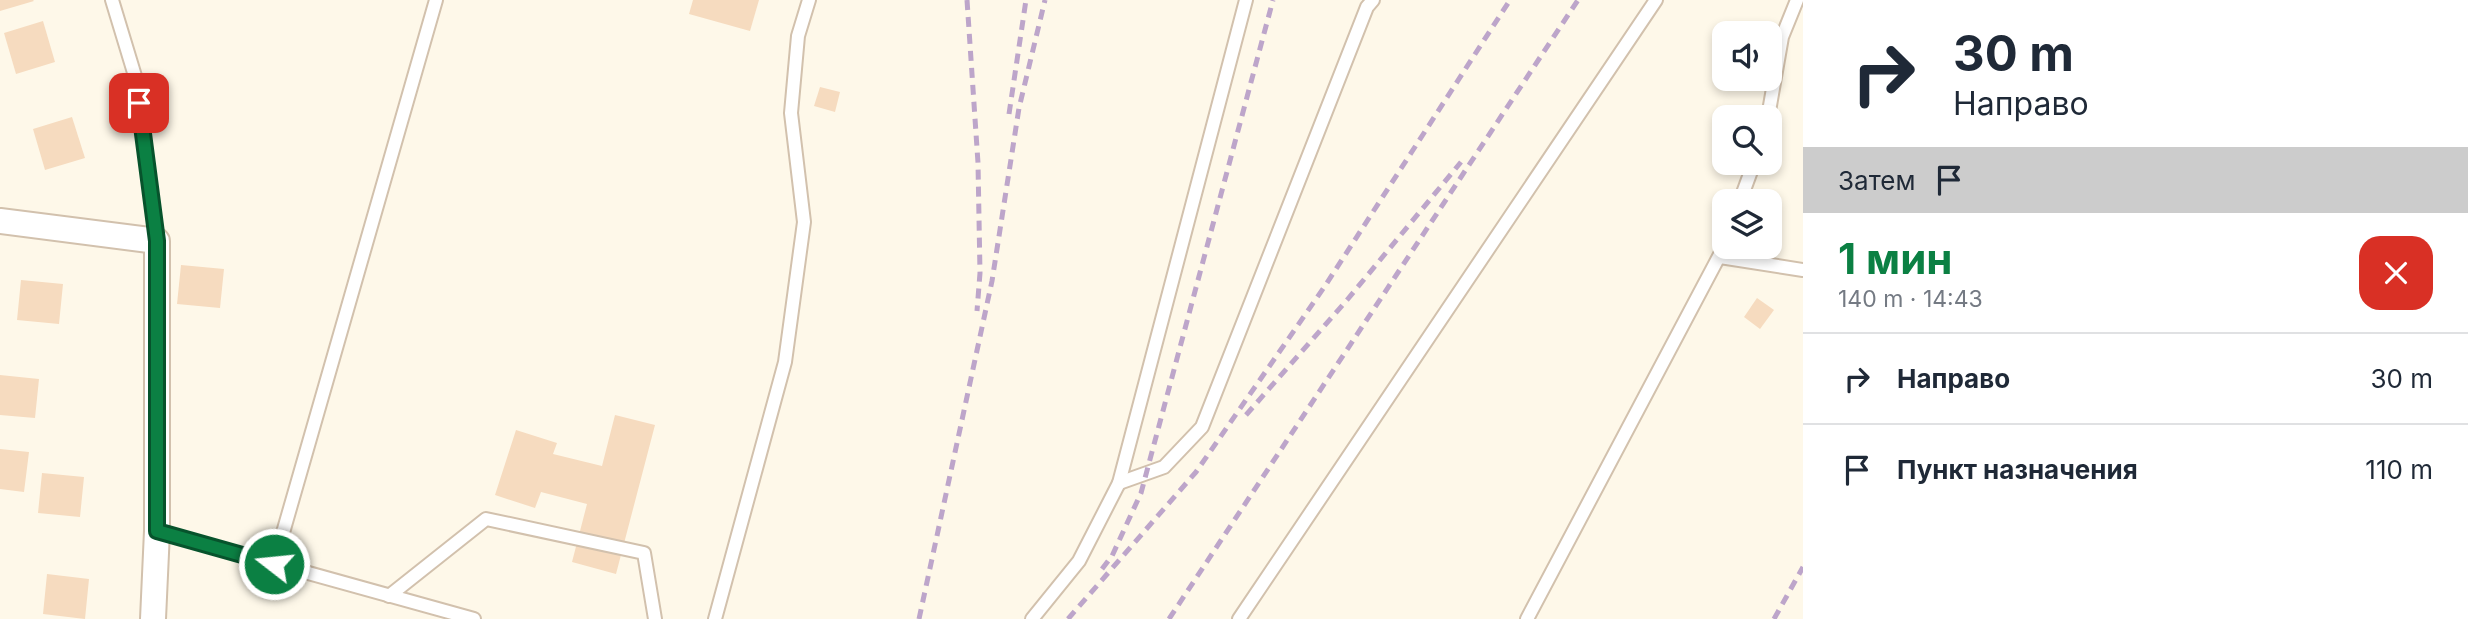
<!DOCTYPE html>
<html lang="ru">
<meta charset="utf-8">
<style>
:root{--surface:#fff;--page:#f6f6f7;--text:#1f2937;--muted:#747a83;--line:#e0e1e3;--accent:#0b8043}
body{margin:0;font-family:Inter,sans-serif;background:var(--page);color:var(--text);height:100vh;display:flex;flex-direction:column;font-size:26px;white-space:nowrap}
*{box-sizing:border-box;margin:0}
p{font-size:23px;color:var(--muted)}
.icon{flex:none;width:38px;height:38px;fill:none;stroke:currentColor;stroke-width:2;stroke-linecap:round;stroke-linejoin:round}
.map{position:relative;flex:1;overflow:hidden}
.side{display:flex;flex-direction:column;background:var(--surface);width:665px}
.side>*{flex:none}
.guide{background:#fff;color:var(--text);overflow:hidden}
.fabs{position:absolute;left:1712px;top:21px;display:grid;gap:14px}
.fabs a{display:grid;place-items:center;width:70px;height:70px;border-radius:14px;background:var(--surface);box-shadow:0 4px 10px #0003;font-size:35px}
.pin{position:absolute;display:grid;place-items:center;width:60px;height:60px;color:#fff;margin:-30px;border-radius:14px;box-shadow:0 4px 10px #0006}
.me{position:absolute;width:77px;margin:-38px;rotate:286deg;stroke-linejoin:round;filter:drop-shadow(0 0 5px #0008)}
.turn{display:flex;align-items:center;gap:24px;height:147px;padding:0 35px;font-size:32px}
.turn .icon{width:91px;height:91px;stroke-width:2.5}
.turn b{display:block;font-size:49px;line-height:60px}
.then{display:flex;align-items:center;height:66px;padding:0 35px;background:#0003;gap:14px;font-size:26px}
.round{display:grid;place-items:center;flex:none;width:74px;height:74px;border-radius:21px;background:var(--page)}
.head{display:flex;align-items:center;justify-content:space-between;height:119px;padding:0 35px}
h1{font-size:42px;font-weight:700;line-height:52px;color:var(--accent)}
ul{padding:0;list-style:none}
li{display:flex;align-items:center;gap:21px;height:91px;padding:0 35px;border-top:2px solid var(--line)}
li div{flex:1}
li b{display:block;font-size:26px}
li em{font-style:normal}
main{display:flex;flex:1;min-height:0}
.map>svg:first-child{display:block}
.building{fill:#f6dbbf}
.lines{fill:none;stroke-linecap:round;stroke-linejoin:round}
.service-casing{stroke:#d2c1ad;stroke-width:16}
.minor-casing{stroke:#d2c1ad;stroke-width:28}
.service{stroke:#fff;stroke-width:12}
.minor{stroke:#fff;stroke-width:24}
.rail{stroke:#bda5ca;stroke-width:5;stroke-dasharray:10 7;stroke-linecap:butt}
.route-casing{stroke:#07532c;stroke-width:18}
.route{stroke:#0b8043;stroke-width:12}
</style>
<main>
<div class="map">
<svg width="1803" height="619" viewBox="0 0 1803 619">
<rect width="100%" height="100%" fill="#fef8e9"/>
<g class="building">
<path d="M0 0H33L34 1 0 11Z"/>
<path d="M693 0H759L750 31 689 14Z"/>
<path d="M43 21 55 62 16 74 4 33Z"/>
<path d="M820 87 840 92 835 112 814 106Z"/>
<path d="M72 117 85 158 45 170 33 129Z"/>
<path d="M181 265 224 269 220 308 177 304Z"/>
<path d="M21 280 63 284 59 324 17 320Z"/>
<path d="M1757 298 1774 310 1760 329 1744 317Z"/>
<path d="M0 375 39 379 35 418 0 415Z"/>
<path d="M615 415 655 425 616 574 572 562 587 504 541 492 535 508 495 495 516 430 557 443 553 454 602 466Z"/>
<path d="M0 449 29 452 24 492 0 489Z"/>
<path d="M42 473 84 477 80 517 38 513Z"/>
<path d="M47 574 89 579 85 619 43 614Z"/>
</g>
<g class="lines">
<g class="service-casing">
<g id="service">
<path d="M112 0 135 76 157 241"/>
<path d="M1768 117 1782 37 1797 0"/>
<path d="M1740 201 1754 163"/>
<path d="M1720 257 1803 270"/>
<path d="M1119 483 1164 467 1202 427 1367 7 1373 0"/>
<path d="M157 531 474 619"/>
<path d="M274 564 436 0"/>
<path d="M389 596 486 519 644 553 655 619"/>
<path d="M715 619 785 362 804 222 791 113 798 36 809 0"/>
<path d="M1032 619 1079 561 1119 483 1246 0"/>
<path d="M1239 619 1656 0"/>
<path d="M1527 619 1724 247"/>
</g>
</g>
<g class="minor-casing">
<path id="minor" d="M0 221 157 241V531L153 619"/>
</g>
<use href="#service" class="service"/>
<use href="#minor" class="minor"/>
<g class="rail">
<path d="M967 0 978 163 980 273 977 311"/>
<path d="M1009 114 1026 0"/>
<path d="M1246 415 1347 300 1461 162"/>
<path d="M1102 569 1112 556 1141 493 1273 0"/>
<path d="M919 619 992 281 1019 108 1045 0"/>
<path d="M1068 619 1196 472 1325 286 1510 0"/>
<path d="M1169 619 1578 0"/>
<path d="M1774 619 1803 567"/>
</g>
</g>
<g class="lines">
<g class="route-casing">
<path id="route" d="M139 103 157 241V531L274 564"/>
</g>
<use href="#route" class="route"/>
</g>
</svg>
<div class="fabs">
<a><svg class="icon" aria-label="sound" viewBox="0 0 24 24"><path d="M4 9h4l5-4v14l-5-4H4zM17 9q2 3 0 6"/></svg></a>
<a><svg class="icon" aria-label="search" viewBox="0 0 24 24"><circle cx="10" cy="10" r="6"/><path d="M15 15l6 6"/></svg></a>
<a><svg class="icon" aria-label="layers" viewBox="0 0 24 24"><path d="M12 4l9 5-9 5-9-5zM3 14l9 5 9-5"/></svg></a>
</div>
<div class="pin" style="left:139px;top:103px;background:#d93025"><svg class="icon" aria-label="arrive" viewBox="0 0 24 24"><path d="M6 21V4h12l-3 4 3 4H6"/></svg></div>
<svg class="me" style="left:274px;top:564px" viewBox="-20 -20 40 40"><circle r="17" fill="#0b8043" stroke="#fff" stroke-width="3"/><path d="M0-11L8 9 0 5-8 9z" fill="#fff"/></svg>
</div>
<section class="side">
<div class="guide">
<div class="turn"><svg class="icon" aria-label="right" viewBox="0 0 24 24"><path d="M7 20v-9h11M14 6l5 5-5 5"/></svg><div><b>30 m</b>Направо</div></div>
<div class="then">Затем<svg class="icon" aria-label="arrive" viewBox="0 0 24 24"><path d="M6 21V4h12l-3 4 3 4H6"/></svg></div>
</div>
<div class="head"><div><h1>1 мин</h1><p>140 m · 14:43</p></div><a class="round" style="background:#d93025;color:#fff"><svg class="icon" aria-label="close" viewBox="0 0 24 24"><path d="M6 6l12 12M18 6L6 18"/></svg></a></div>
<ul>
<li><svg class="icon" aria-label="right" viewBox="0 0 24 24"><path d="M7 20v-9h11M14 6l5 5-5 5"/></svg><div><b>Направо</b></div><em>30 m</em></li>
<li><svg class="icon" aria-label="arrive" viewBox="0 0 24 24"><path d="M6 21V4h12l-3 4 3 4H6"/></svg><div><b>Пункт назначения</b></div><em>110 m</em></li>
</ul>
</section>
</main>
